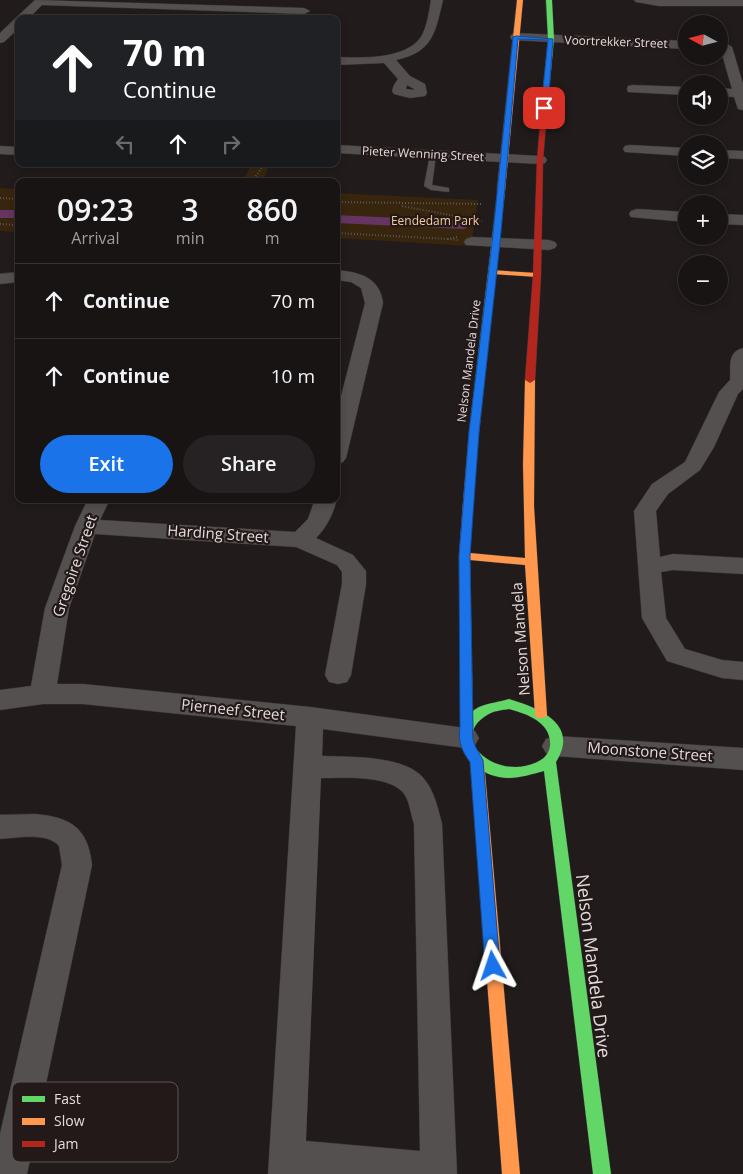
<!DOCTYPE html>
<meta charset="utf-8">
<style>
:root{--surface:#191414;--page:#262122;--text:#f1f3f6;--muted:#9f9ea0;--line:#373334;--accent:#1a73e8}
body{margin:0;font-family:"Open Sans",sans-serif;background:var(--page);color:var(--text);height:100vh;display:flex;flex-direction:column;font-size:19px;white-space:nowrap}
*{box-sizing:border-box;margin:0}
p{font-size:16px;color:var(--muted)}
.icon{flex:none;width:28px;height:28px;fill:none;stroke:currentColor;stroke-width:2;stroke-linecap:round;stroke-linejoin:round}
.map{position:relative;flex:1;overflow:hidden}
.panel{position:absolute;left:15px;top:178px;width:325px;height:325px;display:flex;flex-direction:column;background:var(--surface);border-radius:10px;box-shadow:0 2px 8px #0003,0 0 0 1px var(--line)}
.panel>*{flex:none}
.top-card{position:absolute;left:15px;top:15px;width:325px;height:152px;border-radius:10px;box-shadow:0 2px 8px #0003,0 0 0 1px var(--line);background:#202124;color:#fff;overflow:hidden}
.needle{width:32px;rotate:277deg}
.fabs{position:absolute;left:678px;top:15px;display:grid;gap:10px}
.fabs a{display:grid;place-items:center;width:50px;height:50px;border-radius:50%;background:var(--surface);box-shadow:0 2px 8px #0003,0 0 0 1px var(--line);font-size:25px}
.pin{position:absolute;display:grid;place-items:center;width:42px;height:42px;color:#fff;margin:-21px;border-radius:10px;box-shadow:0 2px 8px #0006}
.me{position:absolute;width:55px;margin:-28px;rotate:355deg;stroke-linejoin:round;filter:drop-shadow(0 0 4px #0008)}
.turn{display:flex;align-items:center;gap:18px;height:105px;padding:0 25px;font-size:22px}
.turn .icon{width:65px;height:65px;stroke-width:2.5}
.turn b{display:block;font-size:35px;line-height:42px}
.lanes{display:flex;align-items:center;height:48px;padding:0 25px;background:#0003;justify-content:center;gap:25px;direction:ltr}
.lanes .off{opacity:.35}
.eta{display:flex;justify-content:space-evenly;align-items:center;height:85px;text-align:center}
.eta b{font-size:30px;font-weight:600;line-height:35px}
.primary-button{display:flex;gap:10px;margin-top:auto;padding:10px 25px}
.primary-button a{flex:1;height:58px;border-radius:30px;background:var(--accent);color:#fff;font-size:20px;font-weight:600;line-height:58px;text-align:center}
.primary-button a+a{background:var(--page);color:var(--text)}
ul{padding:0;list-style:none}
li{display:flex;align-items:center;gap:15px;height:75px;padding:0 25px;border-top:1px solid var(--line)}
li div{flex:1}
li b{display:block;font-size:19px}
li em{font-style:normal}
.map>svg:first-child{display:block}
.green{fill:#38250e}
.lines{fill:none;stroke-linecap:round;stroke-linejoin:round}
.canal{fill:#653463;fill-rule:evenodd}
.lane-casing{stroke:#393535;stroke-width:1}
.street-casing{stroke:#393535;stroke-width:1}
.fast-casing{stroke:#393535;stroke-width:1}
.slow-casing{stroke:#393535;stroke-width:1}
.jam-casing{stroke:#393535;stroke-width:1}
.path{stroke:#585555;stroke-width:2;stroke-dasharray:1 2;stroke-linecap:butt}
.lane{fill:#545050;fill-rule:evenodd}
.street{fill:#545050;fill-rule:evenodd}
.fast{fill:#63d668;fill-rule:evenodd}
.slow{fill:#ff974d;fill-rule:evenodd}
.jam{fill:#b3261e;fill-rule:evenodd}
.route{fill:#1a73e8;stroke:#114b97}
.labels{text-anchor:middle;stroke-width:4.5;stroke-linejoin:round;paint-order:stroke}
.far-street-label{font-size:12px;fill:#e3dcdc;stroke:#231919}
.far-park-label{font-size:12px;fill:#f6cb98;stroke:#231919}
.street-label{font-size:15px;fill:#e3dcdc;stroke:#231919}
.near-street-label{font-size:18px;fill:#e3dcdc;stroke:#231919}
.key{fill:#231919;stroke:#5d5454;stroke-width:1}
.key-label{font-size:14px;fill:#e3dcdc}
</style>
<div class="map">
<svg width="743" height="1174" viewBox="0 0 743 1174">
<rect width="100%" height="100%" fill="#211b1b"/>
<g class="green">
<path d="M252 164H269L264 180 269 181H240L244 178Z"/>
<path d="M0 188 19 189V232L0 231Z"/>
<path d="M336 193 478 200 471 246 336 238Z"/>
</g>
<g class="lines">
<g class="canal">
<rect x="0" y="210" width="19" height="8"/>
<path d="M336 215 464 221 471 225 464 229 336 223Z"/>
</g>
<g class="lane-casing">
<path id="lane" d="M433 153 436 155 432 185 449 188V192L431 190 424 186 430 155Z"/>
</g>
<g class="street-casing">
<g id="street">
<path d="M35 0 304 8 310 11 304 14 42 5 28 19H19V28L4 42 0 43V33Z"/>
<path d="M431 0H443C435 33 433 52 396 60L410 76 425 84 427 93 425 96 410 98 394 94 392 91 394 85 398 79 384 63 336 65V57C360 58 405 60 421 37 427 27 429 12 431 0ZM407 85 414 89V90L406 89Z"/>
<path d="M634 0H743V6H659L636 2Z"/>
<path d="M516 33 686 41V49L512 40 510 37 512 34Z"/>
<path d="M726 43 732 47 743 84V110L738 109 734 97 719 96V88L732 89 720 47Z"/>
<path d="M633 85 686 87V95L628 92 627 89 628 86Z"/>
<path d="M336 145 540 156 545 157 547 160 545 163 540 164 336 153Z"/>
<path d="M630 145 686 148V156L625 152 623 149 625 146Z"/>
<path d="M0 146 19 147V155L0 154Z"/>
<path d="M719 150 743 151V159L719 158Z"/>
<path d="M637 209 686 212V222L631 217 629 214 631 211Z"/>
<path d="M719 214 743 215V225L719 224Z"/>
<path d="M472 237 549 240 555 242 557 245 555 248 549 250 466 245 464 242 466 239Z"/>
<path d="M336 270C359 272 380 277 383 303L346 458 343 462 336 464V416L365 303 361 288 351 282 336 280Z"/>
<path d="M19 272V282L0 284V274Z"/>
<path d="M743 348V389L738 394 714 447 700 470 668 494 656 511 660 557 673 554 743 558V574L673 570 661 572 666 618 685 649 722 660 743 662V680L722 678 667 661 642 618 634 511 652 484 685 462 719 392 730 380C731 366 727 352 743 348Z"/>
<path d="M336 498 337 499C333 514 327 527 316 538L353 555 366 571V584L351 675 347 682 338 684 329 682 325 675 342 584V572L337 565 296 547 95 534 69 608 57 684H83L310 707 465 728 475 731 479 738 475 745 465 748 323 729 322 756C350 757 407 755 425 780 435 793 438 809 442 824L457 1174H268L296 726 83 704H43L0 710V690L31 686 45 608 75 526 88 499H110L100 520 295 532 308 519 315 499ZM321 778C343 778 395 774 406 797 410 805 411 815 414 824L420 1151 306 1141Z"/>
<path d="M556 736 743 748V770L556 756 546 753 542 746 546 739Z"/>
<path d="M35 814C71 817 88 828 92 865L27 1174H0V1134L62 865 59 846C47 832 17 838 0 839V815Z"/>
</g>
</g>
<g class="fast-casing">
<g id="fast">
<path d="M546 0H552L554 39 547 112 544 114 541 112 548 39Z"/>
<path d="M498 189 505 191 479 432 473 503 468 506 463 503 469 432Z"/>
<path d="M509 699C539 708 580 724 556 762L611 1174H593L544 771C528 775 515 780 499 777 465 771 443 727 479 707 488 703 500 702 509 699ZM509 709C528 714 552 723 550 746 549 753 545 758 539 761 499 783 446 740 487 715 493 711 502 710 509 709Z"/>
</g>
</g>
<g class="slow-casing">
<g id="slow">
<path d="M517 0H523L505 191 501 193 497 191Z"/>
<path d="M490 270 537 273 541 275 537 277 493 274H490Z"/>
<path d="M530 377 535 380 534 506 547 715 545 718H537L535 715 525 565 470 560 473 727 471 730H463L461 727 459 556 463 503 468 500 473 503 470 553 525 558 523 464 525 380Z"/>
<path d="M477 756 482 757 484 761 520 1174H502L470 761 472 757Z"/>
</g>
</g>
<g class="jam-casing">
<path id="jam" d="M544 110 547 112 543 160 541 275 535 380 530 383 525 380 533 275 537 160 541 112Z"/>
</g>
<g class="path">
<path d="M252 181 265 164"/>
<path d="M0 198 19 199"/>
<path d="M336 202 483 204"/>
<path d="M402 206 482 221"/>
<path d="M0 224 19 225"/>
<path d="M336 233 448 239"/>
<path d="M457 237 448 239 458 240"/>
</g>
<use href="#lane" class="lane"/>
<use href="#street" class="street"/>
<use href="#fast" class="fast"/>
<use href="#slow" class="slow"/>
<use href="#jam" class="jam"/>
</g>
<path class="route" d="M516 36 553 39 548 108 544 110 541 108 548 40 518 39 500 243 479 432 470 556 473 727C471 742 476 748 483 760L500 966 498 971 493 973 487 971 485 966 470 762C461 750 458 741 460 727L459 556 469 432 492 243 513 37Z"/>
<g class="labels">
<g class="far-street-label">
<text transform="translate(616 42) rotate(2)" y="4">Voortrekker Street</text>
<text transform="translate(423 154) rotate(3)" y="4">Pieter Wenning Street</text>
<text transform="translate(469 361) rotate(-83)" y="4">Nelson Mandela Drive</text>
</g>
<g class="far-park-label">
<text x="435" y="225">Eendedam Park</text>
</g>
<g class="street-label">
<text transform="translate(218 534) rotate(4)" y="5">Harding Street</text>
<text transform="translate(75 566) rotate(-71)" y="5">Gregoire Street</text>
<text transform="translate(521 639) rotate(-94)" y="5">Nelson Mandela</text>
<text transform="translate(233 710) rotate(6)" y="5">Pierneef Street</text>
<text transform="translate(650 752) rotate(4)" y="5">Moonstone Street</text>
</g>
<g class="near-street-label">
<text transform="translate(593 966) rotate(83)" y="6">Nelson Mandela Drive</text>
</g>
</g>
<rect x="12" y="1082" width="166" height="80" rx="8" class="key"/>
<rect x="22" y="1096" width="23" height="6" fill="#63d668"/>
<rect x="22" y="1118" width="23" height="7" fill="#ff974d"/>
<rect x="22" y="1141" width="23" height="6" fill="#b3261e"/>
<g class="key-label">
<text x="54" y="1104">Fast</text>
<text x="54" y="1126">Slow</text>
<text x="54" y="1149">Jam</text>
</g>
</svg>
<div class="fabs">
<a><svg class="needle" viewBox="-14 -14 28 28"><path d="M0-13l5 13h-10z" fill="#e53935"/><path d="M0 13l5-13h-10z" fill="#9f9ea0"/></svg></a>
<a><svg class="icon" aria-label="sound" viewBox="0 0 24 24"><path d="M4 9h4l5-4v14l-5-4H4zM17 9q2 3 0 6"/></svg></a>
<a><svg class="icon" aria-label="layers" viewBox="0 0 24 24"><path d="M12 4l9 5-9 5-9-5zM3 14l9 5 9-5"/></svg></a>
<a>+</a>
<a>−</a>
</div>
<div class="pin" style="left:544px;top:108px;background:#d93025"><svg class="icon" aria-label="arrive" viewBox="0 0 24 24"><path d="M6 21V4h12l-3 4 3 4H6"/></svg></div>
<svg class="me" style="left:493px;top:966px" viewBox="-20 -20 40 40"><path d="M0-17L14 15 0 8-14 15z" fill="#1a73e8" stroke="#fff" stroke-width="4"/></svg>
<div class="top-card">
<div class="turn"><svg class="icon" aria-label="ahead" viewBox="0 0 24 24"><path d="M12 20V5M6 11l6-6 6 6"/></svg><div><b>70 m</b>Continue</div></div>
<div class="lanes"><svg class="icon off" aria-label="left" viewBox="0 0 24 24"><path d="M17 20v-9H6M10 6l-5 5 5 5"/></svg><svg class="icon" aria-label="ahead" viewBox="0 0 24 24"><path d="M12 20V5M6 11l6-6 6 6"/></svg><svg class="icon off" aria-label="right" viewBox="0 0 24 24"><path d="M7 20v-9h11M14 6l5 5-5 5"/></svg></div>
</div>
<section class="panel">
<div class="eta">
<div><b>09:23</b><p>Arrival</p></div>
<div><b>3</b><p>min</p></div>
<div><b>860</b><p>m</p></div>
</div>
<ul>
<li><svg class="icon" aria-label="ahead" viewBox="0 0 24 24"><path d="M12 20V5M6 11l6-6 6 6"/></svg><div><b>Continue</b></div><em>70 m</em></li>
<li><svg class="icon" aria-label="ahead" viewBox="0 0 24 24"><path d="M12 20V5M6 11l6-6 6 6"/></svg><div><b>Continue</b></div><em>10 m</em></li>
</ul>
<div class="primary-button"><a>Exit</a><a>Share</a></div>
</section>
</div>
